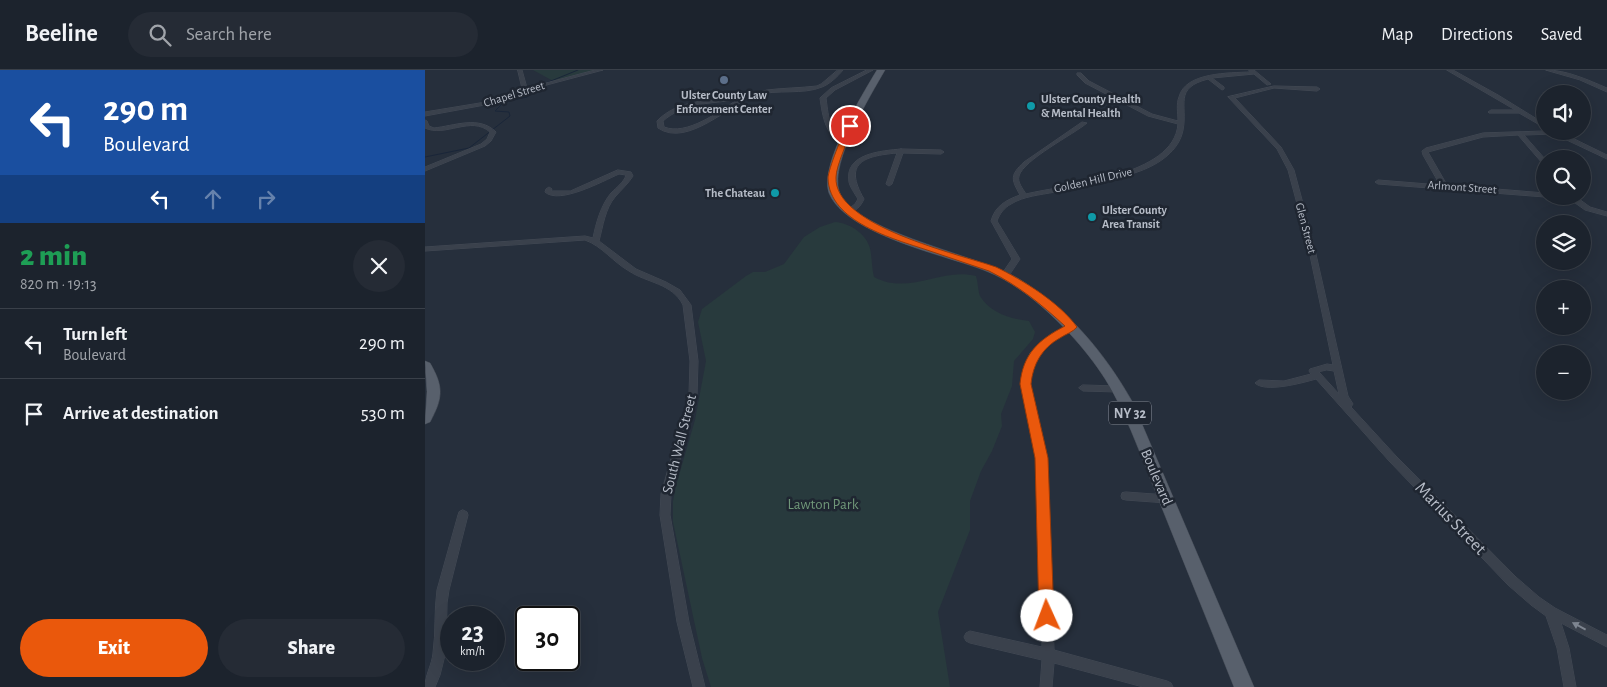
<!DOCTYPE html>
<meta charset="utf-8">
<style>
:root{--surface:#1c232d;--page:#252b35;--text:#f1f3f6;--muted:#a0a4aa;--line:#3a4049;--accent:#ea580c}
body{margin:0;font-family:"Alegreya Sans",sans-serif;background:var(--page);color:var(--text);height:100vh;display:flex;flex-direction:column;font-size:19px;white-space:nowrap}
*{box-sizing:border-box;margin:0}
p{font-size:16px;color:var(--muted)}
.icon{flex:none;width:28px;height:28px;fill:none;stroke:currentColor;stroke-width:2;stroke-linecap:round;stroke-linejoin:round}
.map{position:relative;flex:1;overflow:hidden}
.drawer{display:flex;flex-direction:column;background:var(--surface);width:425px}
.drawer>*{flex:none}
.guide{background:#1a4fa0;color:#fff;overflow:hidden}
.buttons{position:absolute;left:1111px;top:15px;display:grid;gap:10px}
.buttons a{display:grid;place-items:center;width:55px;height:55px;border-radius:50%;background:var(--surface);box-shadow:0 5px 20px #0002,0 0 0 1px var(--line);font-size:25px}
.speed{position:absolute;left:15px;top:536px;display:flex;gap:10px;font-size:25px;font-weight:700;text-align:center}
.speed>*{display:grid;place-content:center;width:65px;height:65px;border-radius:50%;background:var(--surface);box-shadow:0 5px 20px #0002,0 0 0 1px var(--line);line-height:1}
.speed small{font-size:12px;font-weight:400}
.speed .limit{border:2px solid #111;border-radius:8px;background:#fff;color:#111}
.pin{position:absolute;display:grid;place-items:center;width:42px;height:42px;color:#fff;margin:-21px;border:2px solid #fff;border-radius:50%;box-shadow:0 1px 5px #0007}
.me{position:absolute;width:55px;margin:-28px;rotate:358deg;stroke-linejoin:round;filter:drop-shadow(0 0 4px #0008)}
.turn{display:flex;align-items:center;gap:18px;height:105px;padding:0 20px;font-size:22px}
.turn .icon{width:65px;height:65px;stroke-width:2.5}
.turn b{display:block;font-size:35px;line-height:42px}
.lanes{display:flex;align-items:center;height:48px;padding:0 20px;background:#0003;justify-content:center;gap:25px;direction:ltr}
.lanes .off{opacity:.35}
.round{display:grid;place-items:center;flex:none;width:52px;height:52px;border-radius:26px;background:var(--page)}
.overview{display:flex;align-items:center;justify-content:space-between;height:85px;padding:0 20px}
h1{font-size:30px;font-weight:800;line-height:38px;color:#1e9e55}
.cta{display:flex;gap:10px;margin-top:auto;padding:10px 20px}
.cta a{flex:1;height:58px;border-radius:30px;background:var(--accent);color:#fff;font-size:20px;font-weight:800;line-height:58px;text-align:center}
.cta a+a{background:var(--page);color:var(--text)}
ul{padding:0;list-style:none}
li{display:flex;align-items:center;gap:15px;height:70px;padding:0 20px;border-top:1px solid var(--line)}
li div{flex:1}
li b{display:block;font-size:19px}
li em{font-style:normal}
header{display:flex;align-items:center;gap:30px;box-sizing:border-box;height:70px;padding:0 25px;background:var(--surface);border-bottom:1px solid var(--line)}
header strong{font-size:24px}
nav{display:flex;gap:28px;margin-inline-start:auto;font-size:18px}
.search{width:350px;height:45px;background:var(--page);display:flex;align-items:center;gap:12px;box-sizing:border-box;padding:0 18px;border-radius:28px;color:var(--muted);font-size:19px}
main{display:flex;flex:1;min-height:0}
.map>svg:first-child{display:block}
.green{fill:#283a3d}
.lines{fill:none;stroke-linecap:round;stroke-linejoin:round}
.stream{stroke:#1a2639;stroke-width:1}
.minor-casing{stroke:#434a55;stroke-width:1}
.primary-casing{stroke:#434a55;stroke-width:1}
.minor{fill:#3a414c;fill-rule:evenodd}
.primary{fill:#58606c;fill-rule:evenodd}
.oneway{fill:#7e8590}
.route{fill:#ea580c;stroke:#983908}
.service-dot{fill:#5c6f8a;stroke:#1f2631;stroke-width:2}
.culture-dot{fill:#0f9aa8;stroke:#1f2631;stroke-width:2}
.labels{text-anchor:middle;stroke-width:5;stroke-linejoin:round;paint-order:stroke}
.far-street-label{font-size:12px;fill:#b6bcc7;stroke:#1f2631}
.far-poi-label{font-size:12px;font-weight:bold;fill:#b6bcc7;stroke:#1f2631;text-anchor:start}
.shield{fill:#1f2631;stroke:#898f9a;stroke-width:1}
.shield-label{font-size:14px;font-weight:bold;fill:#b6bcc7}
.street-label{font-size:15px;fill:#b6bcc7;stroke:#1f2631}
.park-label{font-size:15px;fill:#6f9678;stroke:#1f2631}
.near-street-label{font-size:18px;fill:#b6bcc7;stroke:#1f2631}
</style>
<header>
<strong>Beeline</strong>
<div class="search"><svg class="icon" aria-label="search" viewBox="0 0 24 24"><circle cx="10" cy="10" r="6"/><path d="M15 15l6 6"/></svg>Search here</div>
<nav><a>Map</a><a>Directions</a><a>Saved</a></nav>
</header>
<main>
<section class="drawer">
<div class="guide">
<div class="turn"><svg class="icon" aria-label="left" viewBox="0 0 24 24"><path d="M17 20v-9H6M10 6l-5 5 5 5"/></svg><div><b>290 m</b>Boulevard</div></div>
<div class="lanes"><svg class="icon" aria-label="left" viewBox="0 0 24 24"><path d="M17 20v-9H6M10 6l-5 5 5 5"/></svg><svg class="icon off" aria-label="ahead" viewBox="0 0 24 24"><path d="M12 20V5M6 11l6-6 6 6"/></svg><svg class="icon off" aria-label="right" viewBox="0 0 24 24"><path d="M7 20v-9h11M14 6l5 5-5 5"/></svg></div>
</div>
<div class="overview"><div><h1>2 min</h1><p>820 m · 19:13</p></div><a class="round"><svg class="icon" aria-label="close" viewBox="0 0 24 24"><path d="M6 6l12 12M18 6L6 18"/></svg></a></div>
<ul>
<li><svg class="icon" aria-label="left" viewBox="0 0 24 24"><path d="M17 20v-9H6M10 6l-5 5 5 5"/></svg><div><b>Turn left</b><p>Boulevard</p></div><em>290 m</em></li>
<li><svg class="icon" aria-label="arrive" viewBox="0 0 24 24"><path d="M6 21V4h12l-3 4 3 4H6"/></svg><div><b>Arrive at destination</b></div><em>530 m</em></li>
</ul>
<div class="cta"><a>Exit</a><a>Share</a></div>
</section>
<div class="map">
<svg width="1182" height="617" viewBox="0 0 1182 617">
<rect width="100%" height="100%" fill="#262f3c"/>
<g class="green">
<path d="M108 0H170L130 12Z"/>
<path d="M410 152C426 153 445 166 446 184 447 192 447 199 449 207 484 226 516 197 551 206 553 212 553 221 555 226 565 243 586 249 604 251L610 262 608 269 589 291 587 316 576 344 577 356 567 381 556 401 545 431V460L513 542 525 617H286L277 588 248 452V431L252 412 270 350 281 291 273 252 277 239 321 206 328 202H340L359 194 379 167 395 157Z"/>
</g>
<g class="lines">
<path class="stream" d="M0 87 44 78 85 46 84 42 70 41 79 32 102 27 121 13 153 0"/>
<g class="minor-casing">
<g id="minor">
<path d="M93 0H97L102 18 170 0H178L114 17 76 32 0 46V42L73 30 97 20Z"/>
<path d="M413 0H418C413 6 405 14 397 17 378 25 352 19 332 25 304 34 263 78 233 58L232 51C253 29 288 30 316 27 325 26 333 22 342 20 358 18 375 18 392 16L396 14ZM312 30C293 42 262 66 239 57L238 51C258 33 287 33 312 30Z"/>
<path d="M442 0H448L410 20 401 28C404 52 404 56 420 74L415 75C400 60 398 49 395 28L406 18Z"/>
<path d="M824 0H829L846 14 842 15 829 4 787 8 799 17V19L797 20 783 9C748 18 763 35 758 60 754 81 734 94 715 101 689 111 658 116 630 122 615 125 599 126 586 134 579 138 575 143 572 151L595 189 583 207H577L576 205 587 189 566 151C570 136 581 130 595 125 586 109 585 105 599 92L657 52 662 53C649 64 598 90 594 106 592 112 598 119 601 124 642 114 749 107 753 54L723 46 660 13 652 5V3H656L664 11 727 44 753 51C753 43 751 34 754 27 760 2 805 3 825 2Z"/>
<path d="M1022 0H1028L1073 25 1120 54V58L1094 43H1064L1063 42 1066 40H1090Z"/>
<path d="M1121 0C1142 0 1163 10 1182 18V22L1155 10Z"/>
<path d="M849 16 892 17 895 19 892 21 849 18 810 28 856 77 869 100 888 171 923 326 928 334 926 337 971 386 1091 507 1114 527 1130 538 1182 565V577L1136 553 1144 578 1151 617H1139L1132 578 1121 546 1106 535 1083 515 965 392 891 309C877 313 840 323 830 313L834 310 859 311 886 304 884 301 885 299 902 294 908 295 882 171 863 100 852 79 803 27ZM902 300 909 301 914 324 894 302Z"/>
<path d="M0 50 2 51 4 56 9 58C29 56 54 45 71 62L66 71 60 76 0 101V97L56 74 62 69 65 62C46 45 20 68 0 58Z"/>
<path d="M1120 61H1133L1182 85V89L1129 64 1099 65 1120 89V95L1118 94 1093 65 1058 67 1003 82 1022 115 1120 123V126H1122L1120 127 953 114 950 112 953 110 1015 115 998 85 997 81 1001 78 1058 63Z"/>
<path d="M476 79 516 80 519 82 516 84 478 83 467 114 464 116 461 114 472 83C438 86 418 93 439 129 436 136 430 143 422 142V140L430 134 433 129C430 124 425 117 424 112 419 83 457 81 476 79Z"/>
<path d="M193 100 206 102 208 106C203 114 196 120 190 127 180 139 178 156 174 171L211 199 241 212 255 220 266 235 273 291 272 325 246 424 245 445 264 552 280 617H268L252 552 235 445 236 424 264 325 265 291 258 235C247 213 222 213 204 201 188 192 177 176 160 170L0 181V177L160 166 168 168C171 153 176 135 186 123 192 117 199 112 201 105L194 104C178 111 134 135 120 122L121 119 124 117 127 119 126 121H145Z"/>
<path d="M1129 126H1150L1165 137 1182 142V146L1160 140 1146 130Z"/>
<path d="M647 254 651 257 650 259 632 268 612 286 606 302 605 316 622 388 629 580 742 611 746 613 748 617H718L629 593 627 617H615L617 590 545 573 541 571 539 567 541 563 545 561 617 577 612 388 597 316 598 302 605 283 626 264Z"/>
<path d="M658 315 693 316 697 319 693 322 658 321 654 318Z"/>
<path d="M701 422 742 425 746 426 747 429 746 432 742 433 701 430 697 429 696 426 697 423Z"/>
<path d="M38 440 42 442 43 445 24 520 22 533 21 581 15 605 10 617H0C0 605 7 595 8 583 11 562 9 541 12 520L33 445 34 442Z"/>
</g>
</g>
<g class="primary-casing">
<g id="primary">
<path d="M452 0H460C445 26 405 92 414 121 427 162 555 185 594 209 643 239 680 283 708 333L829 617H809C786 559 762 501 739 443 724 407 711 369 694 334 678 300 652 269 625 244 607 227 584 210 561 201 521 185 421 165 404 123 394 95 437 25 452 0Z"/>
<path d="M0 291 5 293C19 317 18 328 5 352L0 354 2 322Z"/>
</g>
</g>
<use href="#minor" class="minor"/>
<use href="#primary" class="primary"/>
</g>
<defs><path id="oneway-solid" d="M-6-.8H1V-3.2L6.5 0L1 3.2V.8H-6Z" transform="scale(1.25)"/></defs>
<use class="oneway" href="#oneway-solid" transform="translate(1154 556) rotate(-152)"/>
<path class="route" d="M422 55 428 56C424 68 411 96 411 107 408 156 534 184 571 197 598 210 635 233 652 257 648 262 641 264 635 268 617 278 608 294 606 314L623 388 629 546 627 551 622 554 616 551 614 546 610 388 595 314C598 284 613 270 640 256 616 234 594 216 564 201 543 194 523 187 502 180 469 169 404 152 403 108 403 100 418 63 422 55Z"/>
<circle class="service-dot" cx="299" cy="10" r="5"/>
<g class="culture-dot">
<circle cx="606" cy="36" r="5"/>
<circle cx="350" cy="123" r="5"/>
<circle cx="667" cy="147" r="5"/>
</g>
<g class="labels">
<g class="far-street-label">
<text transform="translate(89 24) rotate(-17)" y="4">Chapel Street</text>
<text transform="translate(668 110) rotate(-13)" y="4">Golden Hill Drive</text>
<text transform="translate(1037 117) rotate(4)" y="4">Arlmont Street</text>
<text transform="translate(881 158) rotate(75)" y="4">Glen Street</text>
</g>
<g class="far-poi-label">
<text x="299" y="29" text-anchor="middle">Ulster County Law<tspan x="299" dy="14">Enforcement Center</tspan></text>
<text x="616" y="33">Ulster County Health<tspan x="616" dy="14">&amp; Mental Health</tspan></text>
<text x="340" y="127" text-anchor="end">The Chateau</text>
<text x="677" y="144">Ulster County<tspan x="677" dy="14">Area Transit</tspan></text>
</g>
<rect class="shield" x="684" y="331.5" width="42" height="23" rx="4"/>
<g class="shield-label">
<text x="705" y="348">NY 32</text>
</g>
<g class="street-label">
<text transform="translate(254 374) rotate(-76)" y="5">South Wall Street</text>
<text transform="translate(732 407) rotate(67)" y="5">Boulevard</text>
</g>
<g class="park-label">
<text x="398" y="439">Lawton Park</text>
</g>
<g class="near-street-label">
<text transform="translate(1026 448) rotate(46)" y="6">Marius Street</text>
</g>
</g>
</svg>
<div class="buttons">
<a><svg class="icon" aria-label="sound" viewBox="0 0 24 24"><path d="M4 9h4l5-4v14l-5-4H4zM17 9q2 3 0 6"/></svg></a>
<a><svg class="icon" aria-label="search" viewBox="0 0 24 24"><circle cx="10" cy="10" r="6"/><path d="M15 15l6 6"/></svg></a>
<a><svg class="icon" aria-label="layers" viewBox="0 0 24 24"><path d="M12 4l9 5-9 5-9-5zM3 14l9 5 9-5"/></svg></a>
<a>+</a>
<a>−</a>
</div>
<div class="speed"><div>23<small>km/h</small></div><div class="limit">30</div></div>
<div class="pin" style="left:425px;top:56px;background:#d93025"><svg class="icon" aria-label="arrive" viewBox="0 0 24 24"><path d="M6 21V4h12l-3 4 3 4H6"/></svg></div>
<svg class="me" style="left:622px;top:546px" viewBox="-20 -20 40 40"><circle r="19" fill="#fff"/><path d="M0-13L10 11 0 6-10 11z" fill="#ea580c"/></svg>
</div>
</main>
